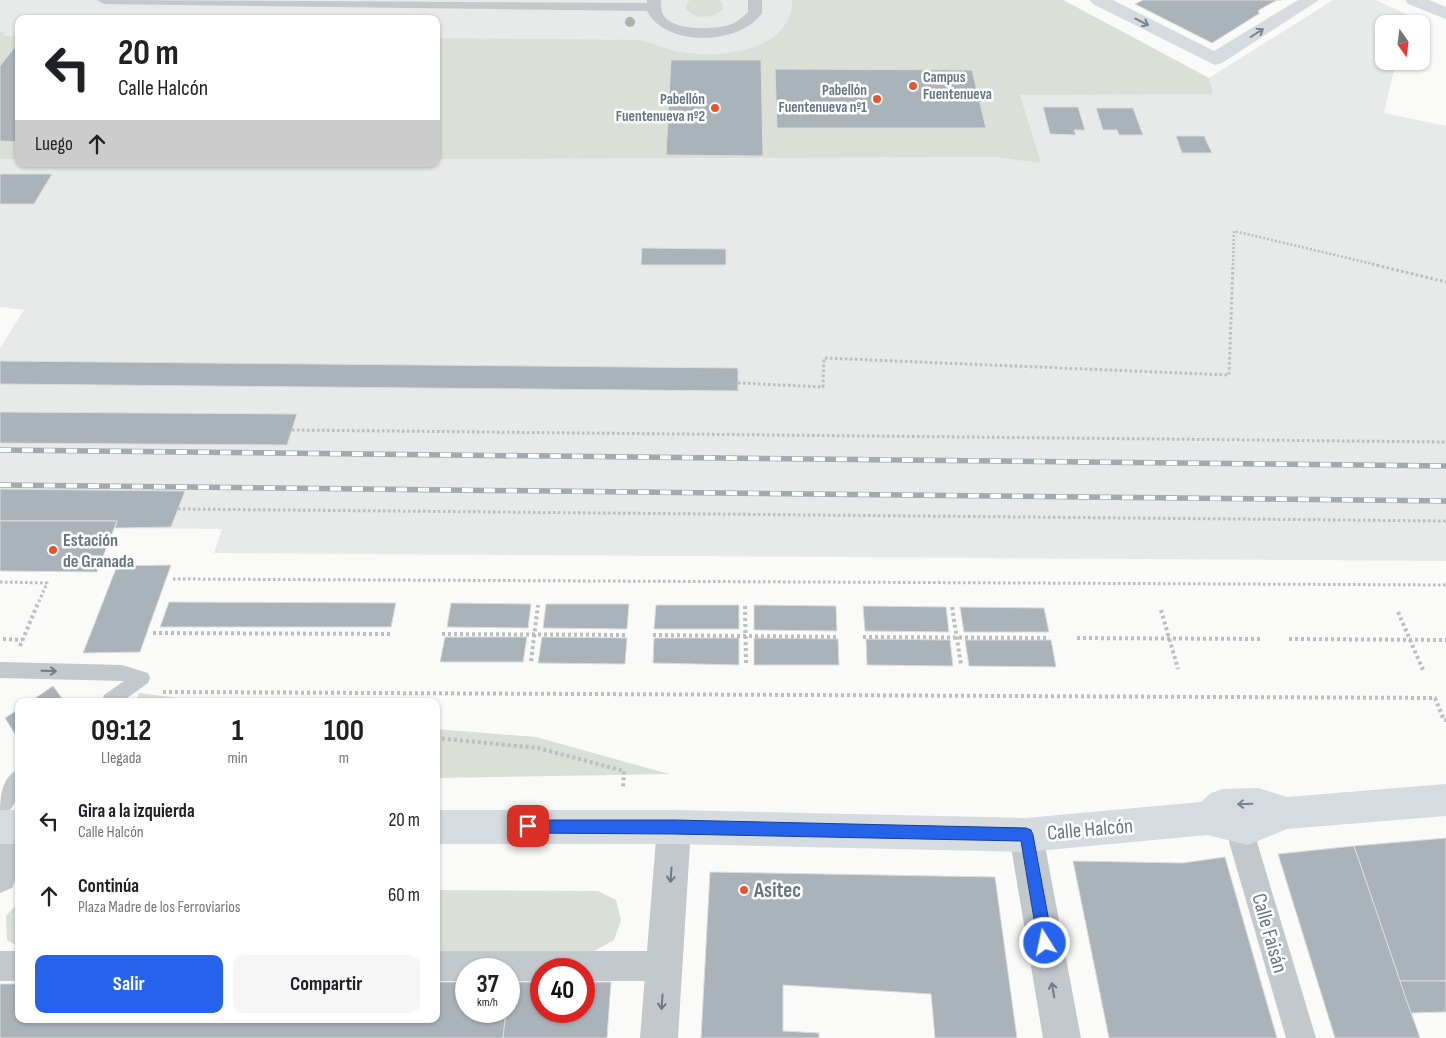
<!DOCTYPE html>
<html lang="es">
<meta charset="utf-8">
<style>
:root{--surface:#fff;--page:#f6f6f6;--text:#202124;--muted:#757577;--accent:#2563eb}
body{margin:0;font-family:"Sofia Sans Condensed",sans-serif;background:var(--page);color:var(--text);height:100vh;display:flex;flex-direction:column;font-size:19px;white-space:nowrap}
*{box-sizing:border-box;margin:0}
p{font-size:16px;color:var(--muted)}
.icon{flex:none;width:28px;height:28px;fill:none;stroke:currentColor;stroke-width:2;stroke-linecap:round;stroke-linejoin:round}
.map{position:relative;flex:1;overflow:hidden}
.panel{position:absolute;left:15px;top:698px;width:425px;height:325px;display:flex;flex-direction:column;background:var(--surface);border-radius:10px;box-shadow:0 1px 4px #0004}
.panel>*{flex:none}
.guide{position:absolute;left:15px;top:15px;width:425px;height:152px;border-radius:10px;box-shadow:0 1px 4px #0004;background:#fff;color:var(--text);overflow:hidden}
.needle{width:32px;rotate:166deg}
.controls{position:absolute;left:1375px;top:15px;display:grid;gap:10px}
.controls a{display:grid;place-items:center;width:55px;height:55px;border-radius:10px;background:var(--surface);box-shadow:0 1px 4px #0004;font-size:25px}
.speed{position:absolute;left:455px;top:958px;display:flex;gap:10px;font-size:25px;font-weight:700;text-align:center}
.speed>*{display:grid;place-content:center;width:65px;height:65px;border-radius:50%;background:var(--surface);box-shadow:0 1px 4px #0004;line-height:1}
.speed small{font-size:12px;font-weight:400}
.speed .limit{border:8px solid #d22;background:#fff;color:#111}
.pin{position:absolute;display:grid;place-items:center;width:42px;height:42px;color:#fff;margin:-21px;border-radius:10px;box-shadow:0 2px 8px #0006}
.me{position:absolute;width:55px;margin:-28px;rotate:350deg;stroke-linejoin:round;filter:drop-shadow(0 0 4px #0008)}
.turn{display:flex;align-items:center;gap:18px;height:105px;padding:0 20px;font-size:22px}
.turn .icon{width:65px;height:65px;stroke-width:2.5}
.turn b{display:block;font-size:35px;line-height:42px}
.then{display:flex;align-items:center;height:48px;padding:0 20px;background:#0003;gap:10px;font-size:19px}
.eta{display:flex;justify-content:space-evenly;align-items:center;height:85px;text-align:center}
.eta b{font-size:30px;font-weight:700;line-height:35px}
.cta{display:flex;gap:10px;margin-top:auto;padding:10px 20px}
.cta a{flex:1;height:58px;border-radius:10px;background:var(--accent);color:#fff;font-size:20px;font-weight:700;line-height:58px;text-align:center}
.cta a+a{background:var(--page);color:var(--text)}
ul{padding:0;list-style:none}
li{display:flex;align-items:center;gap:15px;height:75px;padding:0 20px}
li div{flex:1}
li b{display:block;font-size:19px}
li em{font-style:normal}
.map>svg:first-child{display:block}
.built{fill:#e8e9e9;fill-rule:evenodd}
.green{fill:#dadfd7}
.building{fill:#aab3b9;stroke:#dcdcda}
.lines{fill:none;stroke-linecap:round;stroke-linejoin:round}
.path-far2{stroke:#bbbfc2;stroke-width:2.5;stroke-dasharray:2 2;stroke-linecap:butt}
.path-far1{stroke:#bbbfc2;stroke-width:3;stroke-dasharray:2.5 2.5;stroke-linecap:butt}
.path{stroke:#bbbfc2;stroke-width:4;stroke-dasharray:3 3;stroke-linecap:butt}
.service{fill:#c3c8cc;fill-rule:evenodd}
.pedestrian{fill:#c3c8cc;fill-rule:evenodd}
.minor{fill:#c3c8cc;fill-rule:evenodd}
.tertiary{fill:#c3c8cc;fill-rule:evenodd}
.secondary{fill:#d6dbdf;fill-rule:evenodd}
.primary{fill:#d6dbdf;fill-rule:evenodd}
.rail-casing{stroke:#a2aab0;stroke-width:5.5}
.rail{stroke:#fff;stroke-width:4;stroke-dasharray:11;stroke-linecap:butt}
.tree{fill:#aab4a7}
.oneway{stroke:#768591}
.oneway2{stroke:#6a7a87}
.route{fill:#2563eb;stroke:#184099}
.poi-dot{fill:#e4572e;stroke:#fff;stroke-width:2}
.labels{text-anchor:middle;stroke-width:5;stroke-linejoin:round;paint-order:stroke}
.far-poi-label{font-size:15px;font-weight:bold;fill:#657683;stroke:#fff;text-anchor:end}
.poi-label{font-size:18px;font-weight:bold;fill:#657683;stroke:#fff;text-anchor:start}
.near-street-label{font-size:21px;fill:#657683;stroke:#fff}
.near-poi-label{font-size:21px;font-weight:bold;fill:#657683;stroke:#fff;text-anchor:start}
</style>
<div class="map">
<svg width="1446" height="1038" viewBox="0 0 1446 1038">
<rect width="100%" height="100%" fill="#fafaf8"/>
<path class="built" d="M0 0H1063L1209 78 1333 0H1375L1422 21 1420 24H1384V61H1396L1384 113 1446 126V561L214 553 222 529 115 528 117 521H0V348L24 310 0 307ZM19 19H436V164H19Z"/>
<g class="green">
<path d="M690 0H719L722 3 723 9C714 19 693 20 686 8V5Z"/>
<path d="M792 0H1063L1209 78 1213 94 1020 95 1041 163 996 157 436 159V38C502 39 568 39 633 40 649 40 665 50 681 52 720 59 793 51 792 0Z"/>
<path d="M0 32H6L3 36H19V159H0Z"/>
<path d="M139 693 201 701H136Z"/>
<path d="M436 729 536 737 669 774 436 778Z"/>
<path d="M436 890 598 891 616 900 621 920 614 940 594 951H436Z"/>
<path d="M19 902V947L7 940 6 916Z"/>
</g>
<g class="building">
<path d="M1143 0H1282H1277L1259 10 1258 12 1260 13 1212 43 1135 4Z"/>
<path d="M14 48H19V142L0 141V66Z"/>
<path d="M671 60H761L763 156 666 155Z"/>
<path d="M775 69 972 70 986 128H777Z"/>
<path d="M1043 107H1078L1085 130H1074L1076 135 1050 134Z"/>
<path d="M1096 108H1133L1143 135H1119L1117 130H1103Z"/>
<path d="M1176 136H1204L1212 153H1182Z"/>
<path d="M0 174H52L34 204H0Z"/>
<path d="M642 248 726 249V265H641Z"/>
<path d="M0 361 738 368V391L0 384Z"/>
<path d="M0 412 297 414 287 445 0 443Z"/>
<path d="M0 489 185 491 171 527 115 528 117 521H0Z"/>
<path d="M0 521H117L97 572 0 571Z"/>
<path d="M171 565 140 652 83 653 117 566Z"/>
<path d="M169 602 396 603 391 627H160Z"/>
<path d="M451 603 531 604 528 628 447 627Z"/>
<path d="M546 604H629L627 629 543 628Z"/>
<path d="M656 605H739V629H654Z"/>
<path d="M754 605 836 606 837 631 754 630Z"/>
<path d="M863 606 946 607 949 632 865 631Z"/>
<path d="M960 607 1044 608 1049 632H964Z"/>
<path d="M445 637H527L523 662H440Z"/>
<path d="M542 637 627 638 625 664 538 663Z"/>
<path d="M654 638H739V665L653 663Z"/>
<path d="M754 638 838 639 839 665H754Z"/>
<path d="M866 639 950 640 953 666 867 665Z"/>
<path d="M965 640H1051L1056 667 969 666Z"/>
<path d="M53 686 64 701H31Z"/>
<path d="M19 709V738L18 739 5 718Z"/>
<path d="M1446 838V981H1400L1354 846Z"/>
<path d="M1354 846 1400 981 1420 1038H1335L1278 854Z"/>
<path d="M1225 857 1277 1038H1109L1073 861 1183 863Z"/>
<path d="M710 872 995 877 1017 1038H935L931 994 783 985V1031L819 1033V1038H701Z"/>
<path d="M1400 981H1446V1012L1411 1013Z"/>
<path d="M436 982H466V1011H506L503 1038H0V984H19V1019H436Z"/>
<path d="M509 982H541V1011H584V982H611L607 1038H503L506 1011H509Z"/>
</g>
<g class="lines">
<path class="path-far2" d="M1233 265 1234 231 1377 265"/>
<g class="path-far1">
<path d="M1372 264 1446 282"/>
<path d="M738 383 823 387 824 358 1229 375 1233 264"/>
<path d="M292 430 1446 442"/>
<path d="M178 509 1446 521"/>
<path d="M173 579 1446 585"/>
<path d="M0 582 47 583 38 604"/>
</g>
<g class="path">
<path d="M745 606 746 664"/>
<path d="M952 607 961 665"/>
<path d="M1161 610 1178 669"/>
<path d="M1398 612 1423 670"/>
<path d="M153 633 392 634"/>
<path d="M442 634 625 635"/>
<path d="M653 635 836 637"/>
<path d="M863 637 1047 638"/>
<path d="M1077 638 1261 639"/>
<path d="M3 639 22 640"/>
<path d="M1289 639 1446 640"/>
<path d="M20 646 38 603"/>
<path d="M531 661 538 605"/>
<path d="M163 692 1435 698 1444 720H1446"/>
<path d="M436 738 538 748 624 771 623 789"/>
</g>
<g class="service">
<path d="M0 662 122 665 148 673 150 678 148 683 123 701H102L104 695 124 681 0 678Z"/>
<path d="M19 769C19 787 19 809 0 817 0 800 0 777 19 769Z"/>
</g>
<g class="pedestrian">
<path d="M97 0 647 3V0H661C661 3 661 9 662 12 668 32 717 30 732 24 738 21 743 17 748 12V0H762V13C740 45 666 48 647 11L104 4Z"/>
<path d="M1248 814 1258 818 1262 828 1257 842 1316 1038H1286L1229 842 1238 818Z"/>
<rect x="0" y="951" width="19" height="30"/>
<path d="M436 951H664L674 956 679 966 674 976 664 981H584V969H541V981H509V969H466V981H436Z"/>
</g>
<path class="minor" d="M19 812V872L12 888 0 893V835L7 817Z"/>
<g class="tertiary">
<path d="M674 810 686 815 691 827 678 1038H640L657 827 662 815Z"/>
<path d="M1026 818 1038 823 1043 835 1081 1038H1043L1009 835 1014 823Z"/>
</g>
<g class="secondary">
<path d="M1090 0H1113L1214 51 1298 0H1319L1222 63 1215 65 1093 4Z"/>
<path d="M1446 784V816L1287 829 1248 845 1207 835 1026 852 674 844H436V810H674L1026 818 1201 802 1211 793 1223 789 1259 788 1287 797Z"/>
<rect x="0" y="810" width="19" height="34"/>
</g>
<path class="primary" d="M1405 0H1429L1446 7V19L1408 4Z"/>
<g class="rail-casing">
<g id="rail">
<path d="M0 450 1446 466"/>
<path d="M0 485 1446 501"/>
</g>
</g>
<use href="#rail" class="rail"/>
</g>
<circle class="tree" cx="630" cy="22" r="5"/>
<defs><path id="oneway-shaft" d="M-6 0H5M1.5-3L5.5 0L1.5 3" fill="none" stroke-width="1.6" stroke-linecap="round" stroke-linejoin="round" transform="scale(1.25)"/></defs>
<g class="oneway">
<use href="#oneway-shaft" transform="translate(1142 22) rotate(27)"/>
<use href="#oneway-shaft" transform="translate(1257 33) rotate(-32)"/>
<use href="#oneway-shaft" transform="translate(1245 804) rotate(178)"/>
</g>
<g class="oneway2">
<use href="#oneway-shaft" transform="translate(49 671) rotate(1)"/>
<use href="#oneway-shaft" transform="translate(671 875) rotate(94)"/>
<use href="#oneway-shaft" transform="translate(1053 990) rotate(-100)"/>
<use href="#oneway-shaft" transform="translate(662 1002) rotate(94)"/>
</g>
<path class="route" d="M528 820H674L1026 828 1031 830 1033 835 1053 943 1051 948 1045 950 1040 948 1038 943 1021 841 674 834 528 833 524 831 522 826 524 822Z"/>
<g class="poi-dot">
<circle cx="913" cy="86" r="5"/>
<circle cx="877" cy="99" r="5"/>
<circle cx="715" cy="108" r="5"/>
<circle cx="53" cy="550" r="5"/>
<circle cx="744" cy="890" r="5"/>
</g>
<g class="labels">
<g class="far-poi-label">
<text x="923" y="82" text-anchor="start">Campus<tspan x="923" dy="17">Fuentenueva</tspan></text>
<text x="867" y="95">Pabellón<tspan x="867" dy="17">Fuentenueva nº1</tspan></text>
<text x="705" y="104">Pabellón<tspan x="705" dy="17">Fuentenueva nº2</tspan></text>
</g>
<g class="poi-label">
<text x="63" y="546">Estación<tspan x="63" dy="21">de Granada</tspan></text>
</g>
<g class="near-street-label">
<text transform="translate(1090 829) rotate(-5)" y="7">Calle Halcón</text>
<text transform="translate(1270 933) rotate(74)" y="7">Calle Faisán</text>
</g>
<g class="near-poi-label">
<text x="754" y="897">Asitec</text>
</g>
</g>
</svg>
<div class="controls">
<a><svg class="needle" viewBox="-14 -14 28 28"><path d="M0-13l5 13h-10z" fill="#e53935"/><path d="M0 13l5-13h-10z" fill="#757577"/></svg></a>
</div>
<div class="speed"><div>37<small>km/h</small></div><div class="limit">40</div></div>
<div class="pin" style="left:528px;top:826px;background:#d93025"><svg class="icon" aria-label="arrive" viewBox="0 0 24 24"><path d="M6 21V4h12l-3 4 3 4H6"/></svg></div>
<svg class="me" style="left:1045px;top:943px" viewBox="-20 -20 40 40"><circle r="17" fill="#2563eb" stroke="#fff" stroke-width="3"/><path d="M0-11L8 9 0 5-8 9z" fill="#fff"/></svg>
<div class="guide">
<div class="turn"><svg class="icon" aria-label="left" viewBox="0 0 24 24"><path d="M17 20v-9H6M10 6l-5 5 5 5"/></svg><div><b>20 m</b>Calle Halcón</div></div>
<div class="then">Luego<svg class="icon" aria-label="ahead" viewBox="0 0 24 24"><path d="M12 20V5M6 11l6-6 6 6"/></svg></div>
</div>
<section class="panel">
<div class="eta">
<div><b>09:12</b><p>Llegada</p></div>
<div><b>1</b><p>min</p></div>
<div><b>100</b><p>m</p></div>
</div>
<ul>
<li><svg class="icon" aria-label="left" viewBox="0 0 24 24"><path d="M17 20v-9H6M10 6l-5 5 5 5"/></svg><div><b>Gira a la izquierda</b><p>Calle Halcón</p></div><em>20 m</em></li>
<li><svg class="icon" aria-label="ahead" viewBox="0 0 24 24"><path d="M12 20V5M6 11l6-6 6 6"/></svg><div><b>Continúa</b><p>Plaza Madre de los Ferroviarios</p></div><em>60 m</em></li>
</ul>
<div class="cta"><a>Salir</a><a>Compartir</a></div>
</section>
</div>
